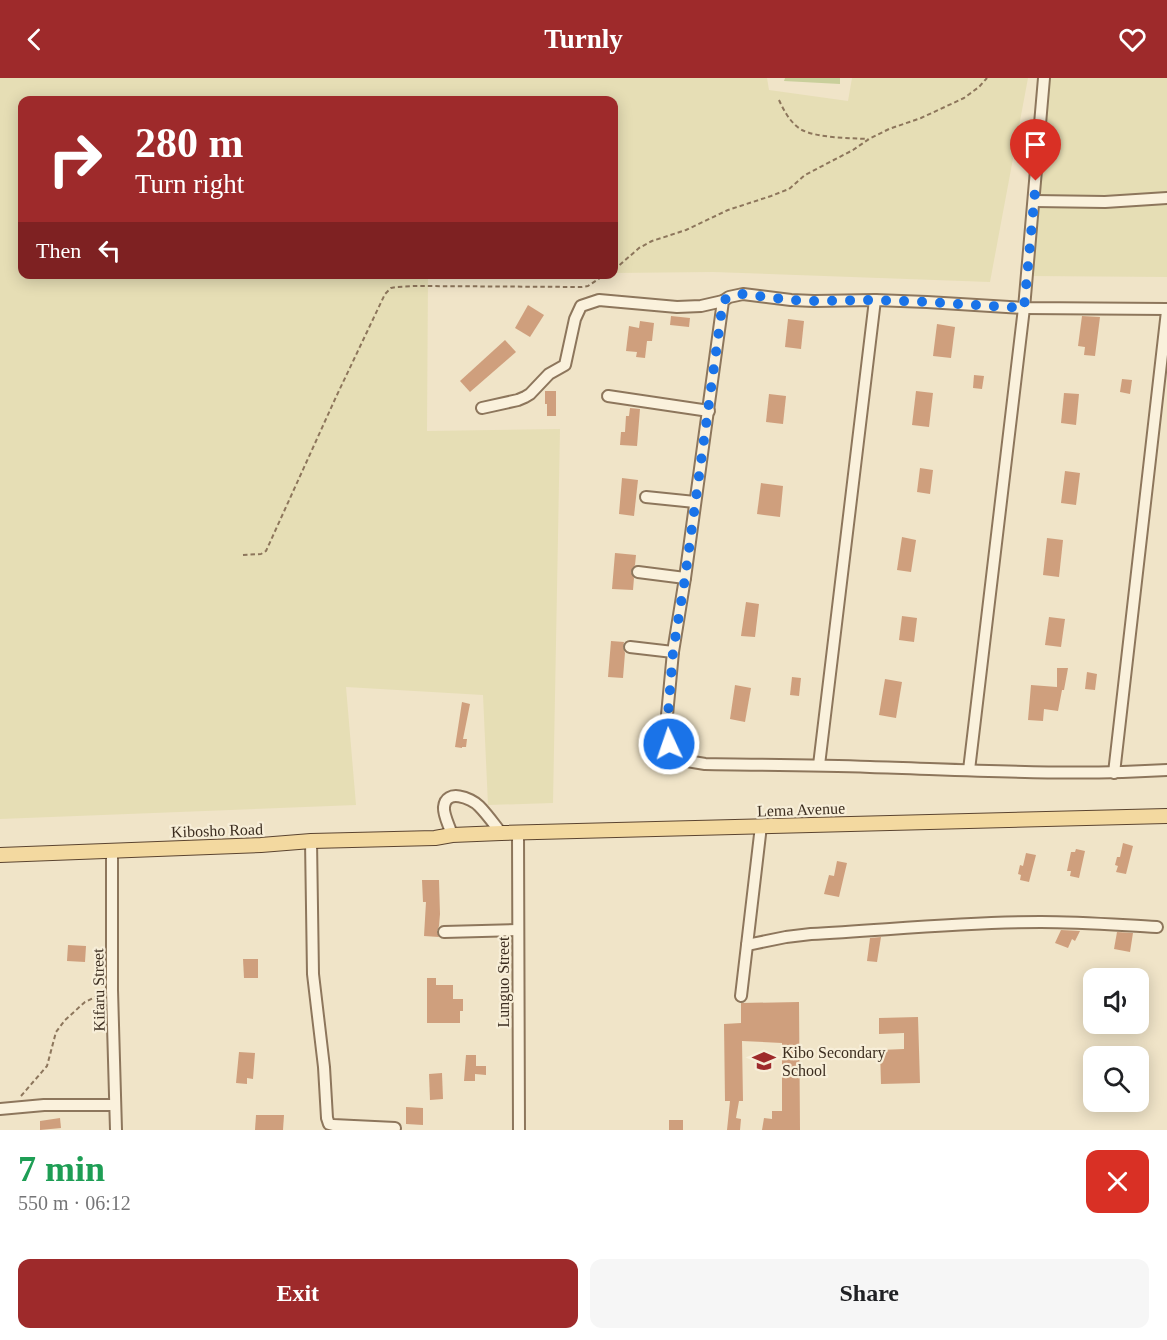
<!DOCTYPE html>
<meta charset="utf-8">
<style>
:root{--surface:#fff;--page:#f6f6f6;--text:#202124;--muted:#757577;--accent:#9e2a2b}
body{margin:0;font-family:Georgia,serif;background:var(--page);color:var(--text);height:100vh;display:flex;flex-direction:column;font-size:22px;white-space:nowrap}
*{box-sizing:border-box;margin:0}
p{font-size:20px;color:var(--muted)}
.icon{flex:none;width:33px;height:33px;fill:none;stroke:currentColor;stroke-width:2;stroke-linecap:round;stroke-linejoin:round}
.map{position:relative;height:1052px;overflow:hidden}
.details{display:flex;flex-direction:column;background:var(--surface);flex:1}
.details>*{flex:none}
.banner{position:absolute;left:18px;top:18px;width:600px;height:183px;border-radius:12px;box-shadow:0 3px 15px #0003;background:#9e2a2b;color:#fff;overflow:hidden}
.controls{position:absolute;left:1083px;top:890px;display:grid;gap:12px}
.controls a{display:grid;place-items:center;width:66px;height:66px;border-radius:12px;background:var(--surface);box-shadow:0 3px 15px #0003;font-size:30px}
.pin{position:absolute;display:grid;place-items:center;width:51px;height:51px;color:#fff;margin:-62px -26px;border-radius:50% 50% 50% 0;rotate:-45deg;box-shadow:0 0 6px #0007}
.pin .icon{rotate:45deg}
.me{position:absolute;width:66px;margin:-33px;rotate:357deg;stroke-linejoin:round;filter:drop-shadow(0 0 4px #0008)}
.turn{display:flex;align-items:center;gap:21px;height:126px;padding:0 18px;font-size:27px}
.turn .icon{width:78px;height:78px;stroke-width:2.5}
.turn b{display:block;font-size:42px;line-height:51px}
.then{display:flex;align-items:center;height:57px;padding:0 18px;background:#0003;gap:12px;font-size:22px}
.round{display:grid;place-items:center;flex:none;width:63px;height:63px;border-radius:12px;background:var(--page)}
.overview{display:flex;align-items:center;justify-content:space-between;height:102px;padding:0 18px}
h1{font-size:36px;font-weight:600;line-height:45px;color:#1e9e55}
.primary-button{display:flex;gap:12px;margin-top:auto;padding:12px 18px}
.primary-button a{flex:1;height:69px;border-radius:12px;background:var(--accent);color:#fff;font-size:24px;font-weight:600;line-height:69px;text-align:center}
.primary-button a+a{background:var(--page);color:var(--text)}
header{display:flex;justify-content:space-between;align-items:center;height:78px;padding:0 18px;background:var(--accent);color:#fff;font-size:27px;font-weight:600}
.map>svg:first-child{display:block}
.farmland{fill:#e6deb5}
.green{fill:#c9cf9b}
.building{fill:#cf9f7d}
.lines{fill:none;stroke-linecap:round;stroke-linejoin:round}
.minor-casing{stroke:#8d765c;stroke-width:14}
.major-casing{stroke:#5b4430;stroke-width:16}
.path{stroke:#8d765c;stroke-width:2;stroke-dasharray:4.5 3;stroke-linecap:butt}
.minor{stroke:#faf1dc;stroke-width:10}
.major{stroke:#f3d9a0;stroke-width:14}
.route{stroke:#1a73e8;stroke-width:10;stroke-dasharray:0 18}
.labels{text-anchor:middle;stroke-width:4.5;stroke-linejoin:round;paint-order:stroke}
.street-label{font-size:16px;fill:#3d2e20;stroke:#f7eed8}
.poi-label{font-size:16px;fill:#3d2e20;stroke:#f7eed8;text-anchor:start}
</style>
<header><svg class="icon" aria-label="back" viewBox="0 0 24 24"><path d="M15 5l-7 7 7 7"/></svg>Turnly<svg class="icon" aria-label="heart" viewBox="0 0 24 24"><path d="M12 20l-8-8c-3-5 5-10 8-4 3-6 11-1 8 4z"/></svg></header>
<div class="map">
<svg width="1167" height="1052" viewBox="0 0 1167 1052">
<rect width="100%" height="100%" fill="#f0e4c8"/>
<g class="farmland">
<path d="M0 0H767L769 12 848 23 852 0H1028L990 204 713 194 614 195V22H22V196L428 197 427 353 560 351 553 725 488 727 483 617 346 609 356 727 0 741Z"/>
<path d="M1049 0H1167V199L1029 198Z"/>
</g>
<path class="green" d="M785 0H840V6L784 3Z"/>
<g class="building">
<path d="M528 227 544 237 530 259 515 250Z"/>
<path d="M671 238 690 240 689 249 670 247Z"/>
<path d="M1082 238 1100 239 1095 278 1084 277 1085 269 1078 268Z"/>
<path d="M788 241 804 243 801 271 785 269Z"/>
<path d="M640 243 654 245 652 263H647L645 280 636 279 637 274 626 273 629 248 639 250Z"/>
<path d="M937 246 955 249 951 280 933 278Z"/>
<path d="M505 262 516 274 470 314 460 303Z"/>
<path d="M974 297 984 298 982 311 973 310Z"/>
<path d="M1122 301 1132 302 1130 316 1120 314Z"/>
<path d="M545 313H556V338H547V326H545Z"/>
<path d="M916 313 933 315 929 349 912 347Z"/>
<path d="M1064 315 1079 316 1076 347 1061 345Z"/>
<path d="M769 316 786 318 783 346 766 344Z"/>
<path d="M630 330 640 331 637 368 620 367 621 354H625L626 338H629Z"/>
<path d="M920 390 933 392 930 416 917 414Z"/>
<path d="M1065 393 1080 395 1076 427 1061 425Z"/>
<path d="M622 400 638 402 634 438 619 436Z"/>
<path d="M761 405 783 408 780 439 757 436Z"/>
<path d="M902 459 916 462 911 494 897 492Z"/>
<path d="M1047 460 1063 462 1059 499 1043 497Z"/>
<path d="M615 475 636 477 635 487 631 494 634 500 633 512 612 511Z"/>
<path d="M746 524 759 526 755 559 741 558Z"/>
<path d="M902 538 917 540 914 564 899 562Z"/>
<path d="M1049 539 1065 541 1061 569 1045 567Z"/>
<path d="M611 563 624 564 623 569 625 575 623 600 608 599Z"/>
<path d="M1057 590H1068L1064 612H1062L1058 633 1044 631 1043 643 1028 642 1031 607 1057 609Z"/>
<path d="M1087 594 1097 596 1095 612 1085 611Z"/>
<path d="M792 599 801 600 799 618 790 617Z"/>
<path d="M885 601 902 604 896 640 879 637Z"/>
<path d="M735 607 751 610 745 644 730 641Z"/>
<path d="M462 624 470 626 463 661H467L466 669H462V670L455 669Z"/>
<path d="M1123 765 1133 768 1126 796 1116 794 1118 788 1115 787 1117 779H1120Z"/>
<path d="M1076 771 1085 773 1079 800 1070 798 1071 793H1067L1071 774H1075Z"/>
<path d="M1026 775 1036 777 1029 804 1020 802 1021 797 1018 796 1020 787 1023 788Z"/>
<path d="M837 783 847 785 839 819 824 816 829 797 834 798Z"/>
<path d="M422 802H439L440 836 439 848 437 854 439 859 424 858 426 824H423Z"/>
<path d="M1061 852 1080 853 1075 863 1072 861 1068 870 1055 865Z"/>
<path d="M1117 854 1133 855 1130 874 1114 871Z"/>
<path d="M881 859 877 884 867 883 870 860Z"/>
<path d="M68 867 86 868 85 884 67 883Z"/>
<path d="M243 881H258V900H244Z"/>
<path d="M427 900H436V907H453V921H463V933H460V945H427Z"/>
<path d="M799 924 800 1052H762L764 1040 772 1041V1033H782V965L742 963 743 1023H739L736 1040 741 1041 740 1052H727L730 1023H725L724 946 741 945V925Z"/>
<path d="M918 939 920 1005 881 1006 880 972 904 971V955L879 956V940Z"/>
<path d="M239 974 255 975 253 1001 247 1000V1006L236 1005Z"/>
<path d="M466 977H476V988H486V997L475 996V1003H464Z"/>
<path d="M442 995 443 1021 430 1022 429 996Z"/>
<path d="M406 1029 423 1030V1047L406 1046Z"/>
<path d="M256 1037H284L283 1052H255Z"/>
<path d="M60 1040 61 1050 40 1052V1043Z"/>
<rect x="669" y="1042" width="14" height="10"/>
</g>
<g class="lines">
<g class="minor-casing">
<g id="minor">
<path d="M1034 123 1105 124 1167 120"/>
<path d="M1167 231 1024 230 927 224 875 222 814 223 791 222 743 216 729 219 723 223 685 500 673 574 667 637V657L672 672 676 677 687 683 705 686C760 687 815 687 870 689 969 692 1068 698 1167 692"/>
<path d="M608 318 709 333"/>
<path d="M482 330 518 322 525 319 530 316 549 296 565 287 575 241 581 228 599 222 677 229 701 228 723 223"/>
<path d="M646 419 695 424"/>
<path d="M638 494 685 500"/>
<path d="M630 569 673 574"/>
<path d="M819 687 875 222"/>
<path d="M969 692 1024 230 1044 0"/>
<path d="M1114 695 1167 233"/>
<path d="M518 755 519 1052"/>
<path d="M452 757C450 749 443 737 444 729 446 710 471 720 479 728 487 736 494 746 501 755"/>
<path d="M311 763 313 896 324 989 327 1040 329 1046 333 1047 395 1050"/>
<path d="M112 772V912L116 1052"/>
<path d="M444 854 518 852"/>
<path d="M747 867 786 859 811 856C887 852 965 844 1041 844 1080 844 1118 847 1157 849"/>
<path d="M741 918 761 748"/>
<path d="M0 1031 44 1027H115"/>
</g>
</g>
<g class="major-casing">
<path id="major" d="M0 777 261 767 311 763 435 760 452 757 501 755 1167 738"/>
</g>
<g class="path">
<path d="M779 22C784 33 791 46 802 52 818 60 850 60 868 61"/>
<path d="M614 192 639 170 652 163 686 152 728 132 771 118 789 111 805 97 853 72 869 61 889 51 921 40 964 20 979 9 987 0"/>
<path d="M243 477 261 476 266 473 336 319 385 216 391 210 397 209 415 208 582 209 588 208 606 196"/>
<path d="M21 1018 47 988 56 954 65 942 85 924 102 916"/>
</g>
<use href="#minor" class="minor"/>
<use href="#major" class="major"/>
</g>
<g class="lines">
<path class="route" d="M669 666 667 657 668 637 673 574 685 500 723 223 729 219 743 216 791 222 814 223 875 222 927 224 1024 230 1036 103"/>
</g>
<defs>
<g id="school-bare" transform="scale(1.8)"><path d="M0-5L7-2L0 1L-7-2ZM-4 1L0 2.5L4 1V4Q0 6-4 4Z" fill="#9e2a2b" stroke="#f7eed8" stroke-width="2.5" paint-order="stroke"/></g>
</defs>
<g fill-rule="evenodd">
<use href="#school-bare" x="764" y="983"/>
</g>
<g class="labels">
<g class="street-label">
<text transform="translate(801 731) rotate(-2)" y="6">Lema Avenue</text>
<text transform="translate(217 752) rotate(-2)" y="6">Kibosho Road</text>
<text transform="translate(503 904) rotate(-90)" y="6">Lunguo Street</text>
<text transform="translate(98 912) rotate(-91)" y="6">Kifaru Street</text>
</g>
<g class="poi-label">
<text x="782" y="980">Kibo Secondary<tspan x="782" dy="18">School</tspan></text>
</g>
</g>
</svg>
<div class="controls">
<a><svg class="icon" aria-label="sound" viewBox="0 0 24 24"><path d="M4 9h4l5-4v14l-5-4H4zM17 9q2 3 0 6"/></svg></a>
<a><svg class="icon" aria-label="search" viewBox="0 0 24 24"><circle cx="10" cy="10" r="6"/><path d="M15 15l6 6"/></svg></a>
</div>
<div class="pin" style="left:1036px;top:103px;background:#d93025"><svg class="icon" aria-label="arrive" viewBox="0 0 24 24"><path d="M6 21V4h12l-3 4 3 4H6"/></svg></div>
<svg class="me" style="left:669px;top:666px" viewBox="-20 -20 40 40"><circle r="17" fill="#1a73e8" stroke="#fff" stroke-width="3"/><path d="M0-11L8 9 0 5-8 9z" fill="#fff"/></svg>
<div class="banner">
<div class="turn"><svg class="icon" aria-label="right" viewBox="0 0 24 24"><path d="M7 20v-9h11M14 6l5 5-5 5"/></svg><div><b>280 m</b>Turn right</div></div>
<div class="then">Then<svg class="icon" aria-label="left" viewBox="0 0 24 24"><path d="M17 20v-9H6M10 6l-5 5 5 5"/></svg></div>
</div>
</div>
<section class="details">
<div class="overview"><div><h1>7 min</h1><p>550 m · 06:12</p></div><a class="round" style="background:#d93025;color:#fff"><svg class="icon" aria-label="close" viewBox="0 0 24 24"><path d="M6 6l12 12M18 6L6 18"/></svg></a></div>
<div class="primary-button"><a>Exit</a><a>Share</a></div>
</section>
